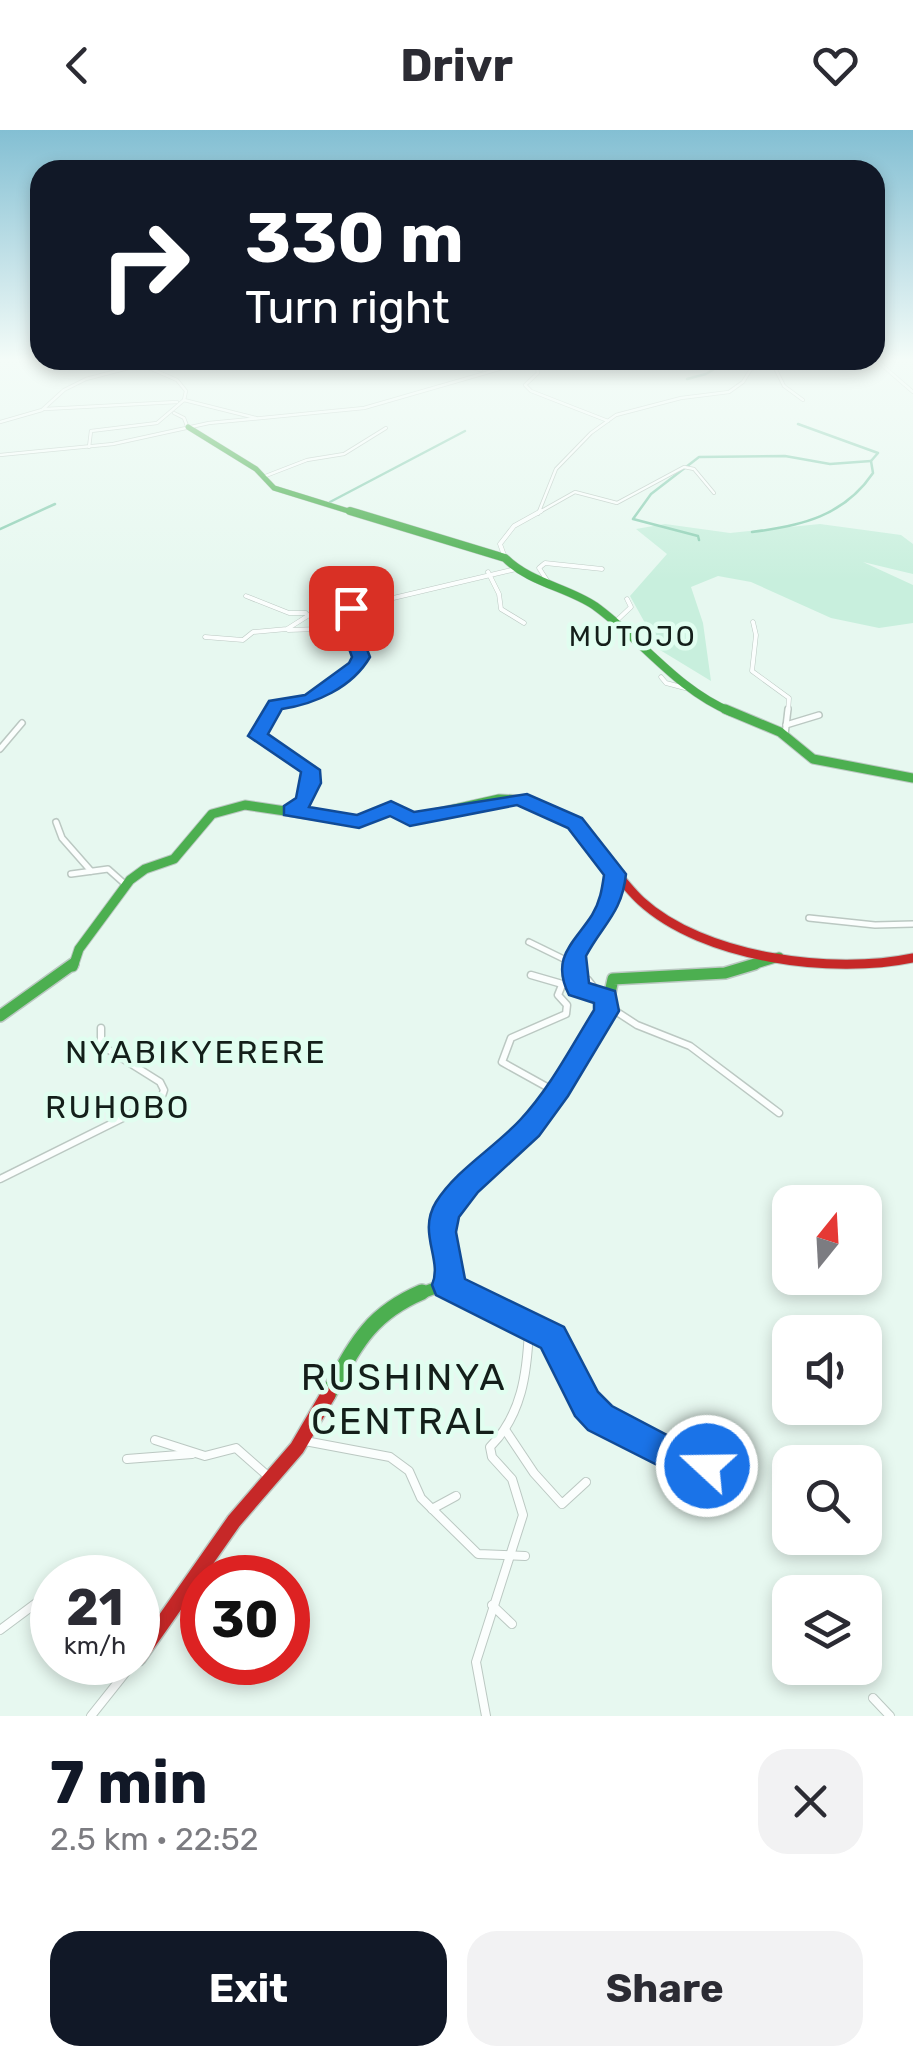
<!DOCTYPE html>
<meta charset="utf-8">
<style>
:root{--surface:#fff;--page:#f2f2f3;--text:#2b2b33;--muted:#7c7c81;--accent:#111827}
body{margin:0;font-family:Rubik,sans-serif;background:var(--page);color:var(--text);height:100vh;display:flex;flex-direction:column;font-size:38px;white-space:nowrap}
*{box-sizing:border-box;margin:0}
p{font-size:32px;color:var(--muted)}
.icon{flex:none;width:55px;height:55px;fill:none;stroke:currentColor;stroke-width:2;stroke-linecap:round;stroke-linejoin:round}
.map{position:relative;height:1586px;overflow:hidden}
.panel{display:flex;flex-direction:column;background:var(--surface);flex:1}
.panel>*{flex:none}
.hud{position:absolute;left:30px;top:30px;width:855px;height:210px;border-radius:30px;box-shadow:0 5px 15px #0003;background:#111827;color:#fff;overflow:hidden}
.needle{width:65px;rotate:18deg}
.fabs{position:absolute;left:772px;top:1055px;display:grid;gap:20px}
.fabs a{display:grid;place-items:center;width:110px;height:110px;border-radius:20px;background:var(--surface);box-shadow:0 5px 15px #0003;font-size:50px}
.speed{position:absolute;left:30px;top:1425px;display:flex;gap:20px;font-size:50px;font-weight:700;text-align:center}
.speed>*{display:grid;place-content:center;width:130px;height:130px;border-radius:50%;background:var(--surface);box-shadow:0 5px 15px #0003;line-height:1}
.speed small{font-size:25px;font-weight:400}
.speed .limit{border:15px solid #d22;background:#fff;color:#111}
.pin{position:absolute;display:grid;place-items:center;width:85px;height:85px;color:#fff;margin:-42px;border-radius:20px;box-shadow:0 5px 15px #0006}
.me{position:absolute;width:110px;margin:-55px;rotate:291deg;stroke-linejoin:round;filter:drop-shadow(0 0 8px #0008)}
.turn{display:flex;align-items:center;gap:35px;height:210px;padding:0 50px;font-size:45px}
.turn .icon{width:130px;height:130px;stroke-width:2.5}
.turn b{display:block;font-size:70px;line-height:85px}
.round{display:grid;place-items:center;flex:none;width:105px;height:105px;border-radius:30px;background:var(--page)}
.head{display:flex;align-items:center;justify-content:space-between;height:170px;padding:0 50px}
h1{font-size:60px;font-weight:700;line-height:75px;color:var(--accent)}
.cta{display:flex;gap:20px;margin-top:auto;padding:20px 50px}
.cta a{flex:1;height:115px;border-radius:30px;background:var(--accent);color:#fff;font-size:40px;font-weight:700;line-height:115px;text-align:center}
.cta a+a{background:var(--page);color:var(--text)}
header{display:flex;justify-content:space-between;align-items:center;height:130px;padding:0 50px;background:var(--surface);font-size:45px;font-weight:700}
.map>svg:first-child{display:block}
.green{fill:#c8efdd}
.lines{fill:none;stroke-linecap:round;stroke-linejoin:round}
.stream{stroke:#8dcfb4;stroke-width:2.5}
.street-far4-casing{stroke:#bbc8c2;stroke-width:4}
.street-far3-casing{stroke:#bbc8c2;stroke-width:5}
.street-far2-casing{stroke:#bbc8c2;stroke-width:8}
.street-far1-casing{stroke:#bbc8c2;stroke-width:9}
.street-casing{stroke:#bbc8c2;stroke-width:10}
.fast-far4-casing{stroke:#bbc8c2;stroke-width:6}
.fast-far3-casing{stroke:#bbc8c2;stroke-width:9}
.fast-far2-casing{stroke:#bbc8c2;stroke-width:11}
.fast-far1-casing{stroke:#bbc8c2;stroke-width:14}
.fast-casing{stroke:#bbc8c2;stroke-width:18}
.jam-far1-casing{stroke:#bbc8c2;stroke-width:11}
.jam-casing{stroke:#bbc8c2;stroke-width:18}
.street-far4{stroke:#fbfefd;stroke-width:2.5}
.street-far3{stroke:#fbfefd;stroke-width:4}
.street-far2{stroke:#fbfefd;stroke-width:5}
.street-far1{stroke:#fbfefd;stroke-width:6}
.street{stroke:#fbfefd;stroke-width:8}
.fast-far4{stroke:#4caf50;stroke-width:5}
.fast-far3{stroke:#4caf50;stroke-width:8}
.fast-far2{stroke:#4caf50;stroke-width:9}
.fast-far1{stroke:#4caf50;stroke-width:11}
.fast{stroke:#4caf50;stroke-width:15}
.jam-far1{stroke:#c62828;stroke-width:9}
.jam{stroke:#c62828;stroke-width:15}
.route{fill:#1a73e8;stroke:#114b97;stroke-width:2.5}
.labels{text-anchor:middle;stroke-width:9;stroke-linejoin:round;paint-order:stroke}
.far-quarter-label{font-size:28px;letter-spacing:2.5px;fill:#141f1a;stroke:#e1fef0}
.quarter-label{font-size:32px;letter-spacing:2.5px;fill:#141f1a;stroke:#e1fef0}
.near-quarter-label{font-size:38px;letter-spacing:2.5px;fill:#141f1a;stroke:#e1fef0}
</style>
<header><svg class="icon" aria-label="back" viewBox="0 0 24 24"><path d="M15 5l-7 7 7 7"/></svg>Drivr<svg class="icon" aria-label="heart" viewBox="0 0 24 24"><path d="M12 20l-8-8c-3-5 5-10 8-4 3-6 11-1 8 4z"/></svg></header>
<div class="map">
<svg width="913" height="1586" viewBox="0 0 913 1586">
<rect width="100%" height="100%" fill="#e7f8f0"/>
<path class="green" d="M665 394 730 403 820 394 901 405 913 414V444L863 432 913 455V493L879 498 831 488 751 452 718 446 691 457 703 493 711 551 660 520 630 466 667 424 636 399Z"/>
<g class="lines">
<g class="stream">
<path d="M687 249 706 244 729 230"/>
<path d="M330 372 465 301"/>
<path d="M0 399 55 374"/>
<path d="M752 402C801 396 844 386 873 343L871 331 878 323 798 294"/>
<path d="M699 410 698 406 633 389 651 364 699 327 785 326 830 334 871 331"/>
</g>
<g class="street-far4-casing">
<g id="street-far4">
<path d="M875 229 913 262"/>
<path d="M83 230 126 237"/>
<path d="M471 230 472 238 481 240"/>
<path d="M536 233 538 243 525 255 531 261 608 291"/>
<path d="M773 234 784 256 803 270"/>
<path d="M147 237 177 250 186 261 184 270"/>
<path d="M45 279 177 272"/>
<path d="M174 283 184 288 187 296"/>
<path d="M0 292 42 280 64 260 86 249 159 230"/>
<path d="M89 317 91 301 157 293 184 270 256 288"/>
<path d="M0 325 113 314 209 293 364 278 513 235 647 230"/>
<path d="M263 347 307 330 344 324 386 298"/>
<path d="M536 384 575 362 617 373 684 337 694 339 714 363"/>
<path d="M538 384 556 339 591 303 616 285 681 268 729 262 743 252 751 239 777 230"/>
</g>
</g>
<g class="street-far3-casing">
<g id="street-far3">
<path d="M505 428 500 414 514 396 541 381"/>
<path d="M488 442 499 464 501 479 524 493"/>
<path d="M548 452 539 438 545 433 602 439"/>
<path d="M246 466 289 483H306"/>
<path d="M753 492 756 505 752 541 789 568 788 582"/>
<path d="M614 493 631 477 627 469"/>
<path d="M288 500 350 498"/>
<path d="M205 507 243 510 253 502 287 499 314 482 351 478"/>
<path d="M661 547 666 553 685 558"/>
<path d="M271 582 275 575C311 565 340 560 361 527L348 493 351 478 516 439"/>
</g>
</g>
<g class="street-far2-casing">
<g id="street-far2">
<path d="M273 579 258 606 310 639 306 667 294 680"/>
<path d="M786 595 819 585"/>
<path d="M785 605 788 579"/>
<path d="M0 619 22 593"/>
<path d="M56 692 62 708 91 741"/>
<path d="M71 744 108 739 126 755"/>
<path d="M809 788 875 795 913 794"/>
<path d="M529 812 574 834"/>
<path d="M575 837C573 817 587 807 598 793 609 779 613 762 615 745"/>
</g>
</g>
<g class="street-far1-casing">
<g id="street-far1">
<path d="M575 834 578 859"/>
<path d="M531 845 607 867"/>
<path d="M588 850 598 863"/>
<path d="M606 881 617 882 637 895 690 916 779 983"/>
<path d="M556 962 502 932 511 908 566 884 567 875 558 865 562 855"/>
<path d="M0 1049 161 969 164 960 160 952 101 915V898"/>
<path d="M447 1155 468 1165"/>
</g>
</g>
<g class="street-casing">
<g id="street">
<path d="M463 1162 529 1200C527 1243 522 1285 490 1317L492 1327 512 1349 523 1385 476 1532 486 1586"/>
<path d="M528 1196 552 1208 592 1282 687 1333 710 1370"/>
<path d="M506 1301 534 1343 562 1374 586 1352"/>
<path d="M155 1310 205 1326 236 1318 269 1347"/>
<path d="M305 1311 390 1327 409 1341 421 1368 478 1424 525 1426"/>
<path d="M127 1329 192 1324"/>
<path d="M687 1333 715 1337 728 1325"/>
<path d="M432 1379 456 1366"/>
<path d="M492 1475 512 1494"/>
<path d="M0 1500 47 1465"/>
<path d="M873 1568 890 1586"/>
<path d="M91 1586 134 1532"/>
</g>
</g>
<g class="fast-far4-casing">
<path id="fast-far4" d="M188 297 256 339 274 358 358 384"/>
</g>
<g class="fast-far3-casing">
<path id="fast-far3" d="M350 381 505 428C530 453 567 457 595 476 642 510 676 559 731 582"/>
</g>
<g class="fast-far2-casing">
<g id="fast-far2">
<path d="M725 579 780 602 813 629 913 648"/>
<path d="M73 837 79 819 130 750 145 739 174 729 212 684 245 675 359 692 387 678 410 689 499 669 527 670 562 687"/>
<path d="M746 837 779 827"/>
</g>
</g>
<g class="fast-far1-casing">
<g id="fast-far1">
<path d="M0 886 73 834"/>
<path d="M416 1165 449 1153 441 1102 446 1081 495 1027 518 1012 559 959 606 881 613 849 725 843 755 834"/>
</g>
</g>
<g class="fast-casing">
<path id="fast" d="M328 1265C355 1216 368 1185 422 1162"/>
</g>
<g class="jam-far1-casing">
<path id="jam-far1" d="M562 687C595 706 613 745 641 771 703 828 833 845 913 828"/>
</g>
<g class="jam-casing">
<path id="jam" d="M138 1528 234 1391 297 1318 328 1265"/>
</g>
<use href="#street-far4" class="street-far4"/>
<use href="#street-far3" class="street-far3"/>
<use href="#street-far2" class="street-far2"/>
<use href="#street-far1" class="street-far1"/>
<use href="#street" class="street"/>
<use href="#fast-far4" class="fast-far4"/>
<use href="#fast-far3" class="fast-far3"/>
<use href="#fast-far2" class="fast-far2"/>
<use href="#fast-far1" class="fast-far1"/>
<use href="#fast" class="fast"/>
<use href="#jam-far1" class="jam-far1"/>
<use href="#jam" class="jam"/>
</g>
<linearGradient id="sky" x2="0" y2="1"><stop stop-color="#83bfd3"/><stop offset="0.51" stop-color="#f4fcf8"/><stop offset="1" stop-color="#f4fcf8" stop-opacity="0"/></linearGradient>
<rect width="913" height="450" fill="url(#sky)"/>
<path class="route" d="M351 473 359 478 357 493 370 527C352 558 315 574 282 579L268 604 320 640 321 653 309 677 357 685 391 671 414 682 527 664 582 688 626 744C622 783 603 794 586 826L589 853 615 861 619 881 568 966 539 1006 478 1062 459 1087 456 1102 465 1149 564 1197 598 1262 612 1276 690 1317 719 1323 724 1336 719 1348 707 1352 687 1350 588 1300 575 1286 541 1218 436 1165 432 1155C443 1130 417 1103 436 1072 457 1039 493 1019 520 990 550 958 571 917 594 880V873L569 865C550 827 574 813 592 785 600 772 602 759 604 745L568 698 517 675 410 696 390 686 359 698 284 685V676L296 668 301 642 248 606 269 571 305 565 349 533 352 527 340 493 343 478Z"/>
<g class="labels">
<g class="far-quarter-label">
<text x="633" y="516">MUTOJO</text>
</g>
<g class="quarter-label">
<text x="196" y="933">NYABIKYERERE</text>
<text x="118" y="988">RUHOBO</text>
</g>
<g class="near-quarter-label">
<text x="404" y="1260">RUSHINYA<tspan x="404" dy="44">CENTRAL</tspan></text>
</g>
</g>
</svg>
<div class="fabs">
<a><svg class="needle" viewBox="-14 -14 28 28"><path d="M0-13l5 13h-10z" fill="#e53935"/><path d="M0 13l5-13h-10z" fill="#7c7c81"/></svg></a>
<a><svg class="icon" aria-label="sound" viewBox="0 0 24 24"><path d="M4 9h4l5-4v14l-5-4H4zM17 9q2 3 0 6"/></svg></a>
<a><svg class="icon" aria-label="search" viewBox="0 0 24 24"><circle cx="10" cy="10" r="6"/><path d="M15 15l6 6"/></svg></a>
<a><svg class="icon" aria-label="layers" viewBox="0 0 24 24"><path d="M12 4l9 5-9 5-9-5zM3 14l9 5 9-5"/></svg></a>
</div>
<div class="speed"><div>21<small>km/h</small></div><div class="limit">30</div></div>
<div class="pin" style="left:351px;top:478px;background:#d93025"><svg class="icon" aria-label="arrive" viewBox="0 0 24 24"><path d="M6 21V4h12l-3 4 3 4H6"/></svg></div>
<svg class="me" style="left:707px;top:1336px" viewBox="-20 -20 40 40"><circle r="17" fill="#1a73e8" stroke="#fff" stroke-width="3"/><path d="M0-11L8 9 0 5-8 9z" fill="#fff"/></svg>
<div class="hud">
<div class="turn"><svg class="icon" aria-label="right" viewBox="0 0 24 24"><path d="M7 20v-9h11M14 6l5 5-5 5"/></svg><div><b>330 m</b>Turn right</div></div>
</div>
</div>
<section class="panel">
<div class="head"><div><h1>7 min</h1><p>2.5 km · 22:52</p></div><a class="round"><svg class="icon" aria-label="close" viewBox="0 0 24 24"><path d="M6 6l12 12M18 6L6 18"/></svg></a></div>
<div class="cta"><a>Exit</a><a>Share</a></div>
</section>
